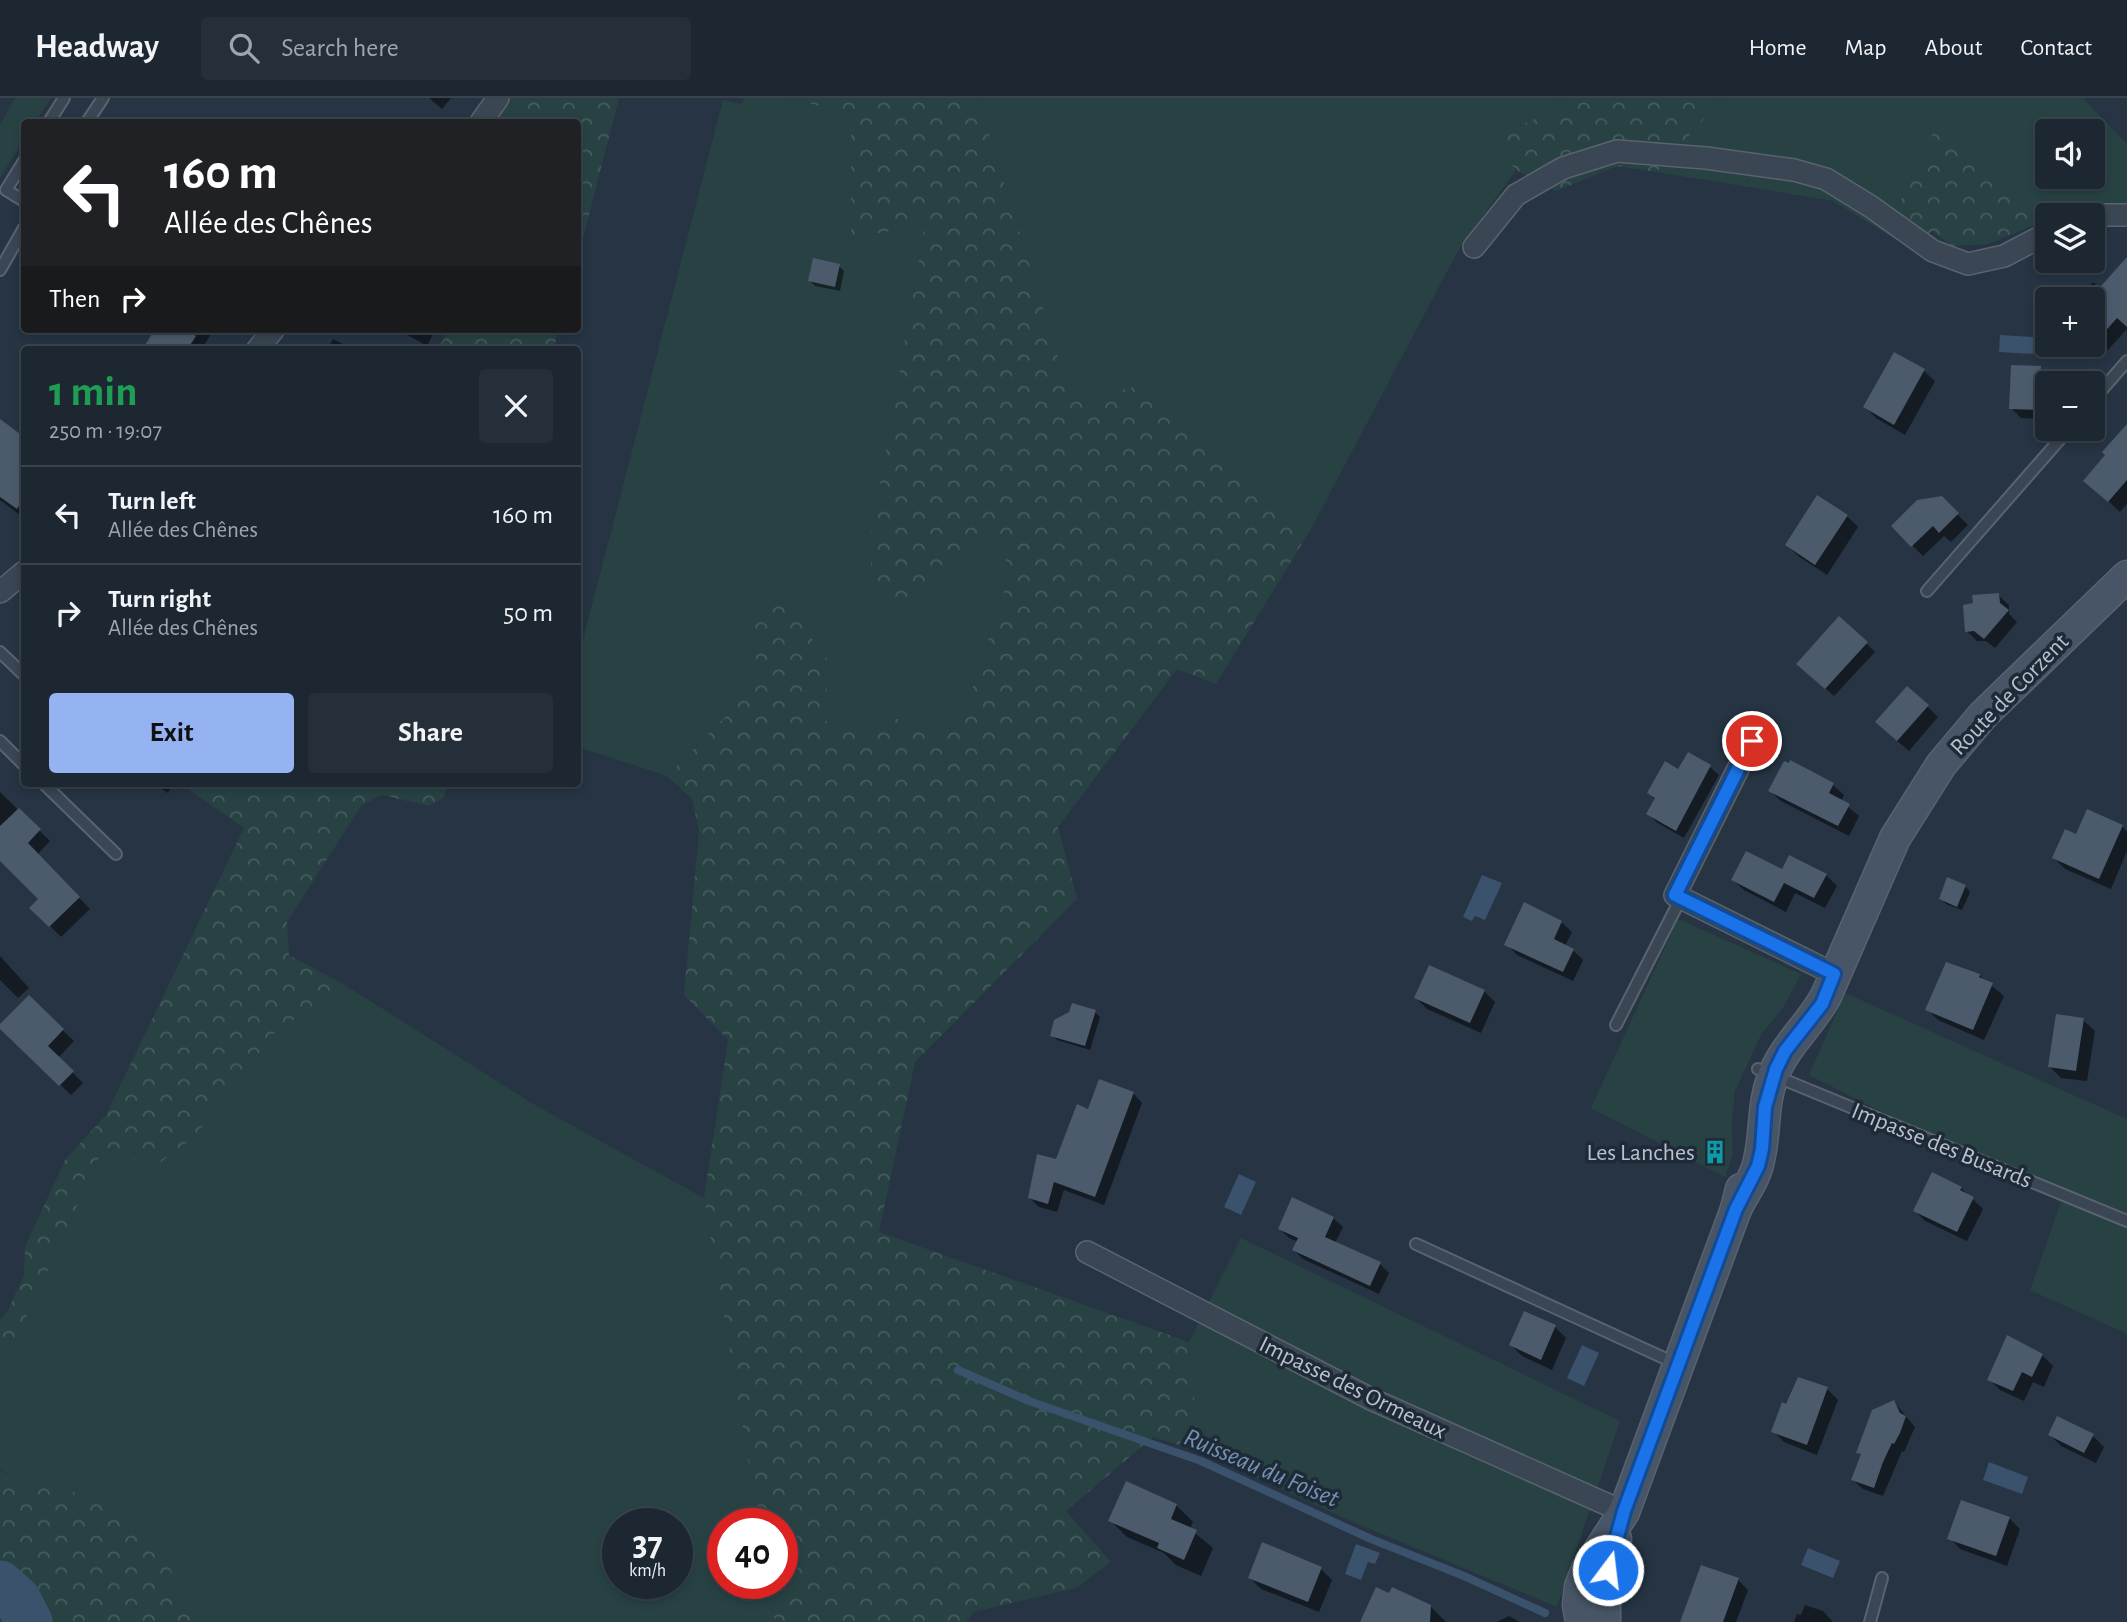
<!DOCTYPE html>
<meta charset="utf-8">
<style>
:root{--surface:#1c2732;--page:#252f3a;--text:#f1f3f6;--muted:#a0a5ac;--line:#3a444d;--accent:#95b2f1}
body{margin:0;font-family:"Alegreya Sans",sans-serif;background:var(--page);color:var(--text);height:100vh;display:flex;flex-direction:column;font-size:26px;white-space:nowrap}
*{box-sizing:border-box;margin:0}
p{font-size:23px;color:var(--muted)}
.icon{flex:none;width:38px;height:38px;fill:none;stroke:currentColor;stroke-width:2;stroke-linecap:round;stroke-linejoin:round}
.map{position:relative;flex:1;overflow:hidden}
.sheet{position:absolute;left:21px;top:248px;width:560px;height:441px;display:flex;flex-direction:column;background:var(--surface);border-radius:7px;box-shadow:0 4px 10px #0003,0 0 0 2px var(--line)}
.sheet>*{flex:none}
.banner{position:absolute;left:21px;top:21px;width:560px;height:214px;border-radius:7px;box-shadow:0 4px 10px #0003,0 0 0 2px var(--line);background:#202124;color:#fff;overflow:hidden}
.tools{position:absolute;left:2035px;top:21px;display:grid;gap:14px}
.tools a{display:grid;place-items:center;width:70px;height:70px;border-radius:7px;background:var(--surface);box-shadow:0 4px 10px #0003,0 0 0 2px var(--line);font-size:35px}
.speed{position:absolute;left:602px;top:1410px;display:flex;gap:14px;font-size:35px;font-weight:700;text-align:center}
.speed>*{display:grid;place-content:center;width:91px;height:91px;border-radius:50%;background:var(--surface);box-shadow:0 4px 10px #0003,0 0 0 2px var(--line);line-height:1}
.speed small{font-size:18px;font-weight:400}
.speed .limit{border:10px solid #d22;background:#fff;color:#111}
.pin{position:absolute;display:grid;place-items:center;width:60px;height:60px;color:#fff;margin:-30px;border:4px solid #fff;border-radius:50%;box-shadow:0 2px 7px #0007}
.me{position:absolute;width:77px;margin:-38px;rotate:15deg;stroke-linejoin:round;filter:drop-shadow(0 0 5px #0008)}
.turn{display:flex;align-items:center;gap:24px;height:147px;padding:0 28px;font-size:32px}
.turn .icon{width:91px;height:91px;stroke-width:2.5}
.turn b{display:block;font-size:49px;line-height:60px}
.then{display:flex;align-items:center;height:66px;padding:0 28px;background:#0003;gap:14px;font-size:26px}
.round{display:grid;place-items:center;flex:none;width:74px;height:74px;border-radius:7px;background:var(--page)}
.head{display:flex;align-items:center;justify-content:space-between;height:119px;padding:0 28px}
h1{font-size:42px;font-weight:700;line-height:52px;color:#1e9e55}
.cta{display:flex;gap:14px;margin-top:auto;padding:14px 28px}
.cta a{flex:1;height:80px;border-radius:7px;background:var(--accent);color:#111;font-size:28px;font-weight:700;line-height:80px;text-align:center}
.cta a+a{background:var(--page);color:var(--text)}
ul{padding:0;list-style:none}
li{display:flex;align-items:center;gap:21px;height:98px;padding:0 28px;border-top:2px solid var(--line)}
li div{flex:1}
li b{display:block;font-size:26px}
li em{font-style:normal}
header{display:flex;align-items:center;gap:42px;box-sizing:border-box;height:98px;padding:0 35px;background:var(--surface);border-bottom:2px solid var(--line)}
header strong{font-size:33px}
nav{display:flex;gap:38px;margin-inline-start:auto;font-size:24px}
.search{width:490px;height:63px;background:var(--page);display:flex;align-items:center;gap:18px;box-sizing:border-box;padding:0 24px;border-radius:7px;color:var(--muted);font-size:26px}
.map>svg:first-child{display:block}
.grass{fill:#284244;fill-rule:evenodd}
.forest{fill:url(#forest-crowns)}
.water{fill:#3b526c}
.shadow{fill:#0007}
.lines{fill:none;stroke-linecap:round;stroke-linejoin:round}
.stream{stroke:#3b526c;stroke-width:8}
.river{stroke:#3b526c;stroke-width:47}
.building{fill:#4c5b6c}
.lane-casing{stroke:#596370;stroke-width:14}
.street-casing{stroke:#596370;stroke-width:24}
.secondary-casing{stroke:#596370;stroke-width:33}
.lane{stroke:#3a4653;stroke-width:10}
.street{stroke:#3a4653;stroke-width:21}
.secondary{stroke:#485566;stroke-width:30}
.route-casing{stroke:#114b97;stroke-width:18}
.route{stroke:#1a73e8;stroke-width:12}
.labels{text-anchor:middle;stroke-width:7;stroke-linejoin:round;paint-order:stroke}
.street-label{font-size:24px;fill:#b8c1cc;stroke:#1f2a38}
.poi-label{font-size:24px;fill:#b8c1cc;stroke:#1f2a38;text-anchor:end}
.water-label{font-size:26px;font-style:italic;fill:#7792b0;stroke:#1f2a38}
</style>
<header>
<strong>Headway</strong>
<div class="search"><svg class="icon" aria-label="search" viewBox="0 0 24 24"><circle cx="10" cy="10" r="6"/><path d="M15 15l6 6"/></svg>Search here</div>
<nav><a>Home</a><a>Map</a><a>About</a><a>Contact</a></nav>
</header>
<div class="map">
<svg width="2127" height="1524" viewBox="0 0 2127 1524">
<defs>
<pattern id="forest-crowns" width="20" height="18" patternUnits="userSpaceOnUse" patternTransform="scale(1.75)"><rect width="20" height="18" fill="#284244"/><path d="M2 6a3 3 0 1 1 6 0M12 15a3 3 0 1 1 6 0" fill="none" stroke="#455c5e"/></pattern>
</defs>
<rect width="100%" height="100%" fill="#263443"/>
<g class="grass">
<path d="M15 0H51L35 24H24V41L0 80V27Z"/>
<path d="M744 0H782L851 14V141L925 126 869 449 913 502 976 439 996 446 1011 472 969 600 949 626 922 632 895 620 845 636 826 623 827 561 747 520 757 565 726 618 667 678 578 649V561L723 2 742 6Z"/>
<path d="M978 0H1562L1552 13 1491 41 1516 72 1459 151 1311 431 1133 289 1072 304Z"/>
<path d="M1723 0H2083L2127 46V106C2111 105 2097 105 2081 109 2069 112 2060 117 2048 117L2047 122 2042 124 1934 33 1885 135 1833 103 1656 74ZM2048 33H2093V79H2048Z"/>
<path d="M1678 821 1801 876 1783 910 1762 935 1735 993 1732 1022 1733 1056 1725 1079 1591 1010Z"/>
<path d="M345 887 535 1007 704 1100 759 1426H723V1486H769L775 1524H192L156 1436 0 1372V1268L28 1216 102 1053 195 1037 280 928 328 907ZM618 1426H677V1486H618Z"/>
<path d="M1845 895 2127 1021V1236L2030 1192 2061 1104 1809 977Z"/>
<path d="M1241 1140 1620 1323 1557 1509 1351 1423 1199 1353 1189 1244Z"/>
</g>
<g class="forest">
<path d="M489 0H619L578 160V24H472Z"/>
<path d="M782 0H978L1072 304 1133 289 1311 431 1216 586 1177 571 1058 729 1077 801 915 964 879 1134 1189 1244 1199 1353 1153 1339 1066 1413 1111 1464 1076 1490 973 1514 966 1524H775L769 1486H782V1426H759L704 1100 728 942 684 897 699 733 692 701 667 678 726 618 757 565 747 520 761 503 788 508 827 561 826 623 845 635 895 620 922 632 949 626 969 600 1011 472 996 446 976 439 913 502 893 508 875 495 869 449 925 126 851 141V14Z"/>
<path d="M1562 0H1723L1656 74 1617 68 1556 93 1516 72 1490 41 1552 13Z"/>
<path d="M1934 32 2042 124 1988 146 1952 148 1932 133 1909 149 1885 135Z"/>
<path d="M450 231H559L553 252H437Z"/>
<path d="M181 686H449L443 700 429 708 382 697 361 708 287 824 289 857 345 887 328 907 280 928 195 1038 152 1071 116 1050 102 1053 28 1216 0 1268V1222L8 1212 24 1177 25 1149 65 1062 106 1017 244 730Z"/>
<path d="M0 1373 25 1382 98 1400 156 1436 192 1524H0Z"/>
</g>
<g class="water">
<path d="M2000 237 2033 239V256L1999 254Z"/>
<path d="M1482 777 1502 785 1485 822 1475 818 1472 823 1463 819Z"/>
<path d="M1239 1076 1256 1084 1241 1117 1224 1109Z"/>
<path d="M1582 1247 1599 1255 1584 1288 1567 1280Z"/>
<path d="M1989 1364 2028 1379 2022 1396 1983 1382Z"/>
<path d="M1356 1446 1380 1455 1375 1466 1368 1464 1361 1482 1345 1476Z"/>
<path d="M1808 1450 1840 1463 1833 1480 1801 1467Z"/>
</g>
<g class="shadow">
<path d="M429 0H451L442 11Z"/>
<path d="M839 168 844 173 840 193 815 188 810 183Z"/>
<path d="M2127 174V231L2107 253 2093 240V201H2068L2077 191 2083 196 2093 184 2101 191Z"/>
<path d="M157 231H214L201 252H152Z"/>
<path d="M397 231H436L427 248Z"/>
<path d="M333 241 354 252H327Z"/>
<path d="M2040 270 2050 280V285H2048V321L2021 320 2011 310Z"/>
<path d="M1924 273 1935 283 1905 337 1876 320 1865 309Z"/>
<path d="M2 325 24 341V420L0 402V328Z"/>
<path d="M2127 344V406L2120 414 2097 393 2108 357Z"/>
<path d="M1941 400 1968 427 1951 444 1944 438 1923 458 1893 428Z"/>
<path d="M1847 418 1858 429 1827 477 1798 458 1787 447Z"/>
<path d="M1998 497 2009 507V516L2017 524 1995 550 1986 543H1977L1967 533Z"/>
<path d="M1866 545 1875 554 1834 598 1807 574Z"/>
<path d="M1927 608 1938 619 1909 653 1888 635Z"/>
<path d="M1689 657 1710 669 1719 677 1684 740 1656 724 1648 715 1656 702 1649 695 1679 673Z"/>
<path d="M154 686H173L168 695Z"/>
<path d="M1833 687 1844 697 1841 703 1859 718 1849 738 1781 703 1770 693Z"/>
<path d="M0 694 50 743 37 757 90 811 61 839 32 810 40 801 0 750Z"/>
<path d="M2122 728 2127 734V753L2111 791 2065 771 2054 760 2077 738Z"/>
<path d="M1782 774 1826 777 1837 788 1825 810 1795 795 1786 814 1744 792 1733 782Z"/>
<path d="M1965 788 1970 794 1962 812 1946 806 1941 801Z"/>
<path d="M1561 824 1572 834 1565 848 1573 852 1583 862 1573 883 1517 857 1507 846Z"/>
<path d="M0 858 29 890 18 900 0 882Z"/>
<path d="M1979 877 2004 898 1984 942 1938 922 1927 911Z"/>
<path d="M1484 893 1495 904 1481 935 1427 911 1416 900Z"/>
<path d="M29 900 74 943 58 960 83 985 71 997 0 928Z"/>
<path d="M1095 914 1100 919 1090 952 1057 942 1052 937Z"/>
<path d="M2083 922 2095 933 2087 983 2061 980 2050 969Z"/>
<path d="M1133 995 1142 1005 1104 1107 1064 1092 1057 1114 1039 1109 1029 1099 1057 1063 1089 1013Z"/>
<path d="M1933 1076 1961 1090 1983 1111 1967 1143 1925 1123 1915 1113Z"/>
<path d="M1333 1120 1343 1129 1335 1145 1380 1166 1389 1175 1379 1196 1303 1161 1294 1152 1298 1144 1289 1140 1280 1131Z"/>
<path d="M1555 1229 1566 1240 1552 1272 1522 1258 1511 1247Z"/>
<path d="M2042 1257 2053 1268 2044 1289 2033 1284 2024 1303 2000 1292 1989 1281Z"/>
<path d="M1827 1291 1838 1302 1817 1357 1784 1344 1773 1333 1787 1308Z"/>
<path d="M1894 1304 1915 1329 1904 1354 1902 1353 1883 1398 1863 1391 1853 1382 1862 1358 1859 1354Z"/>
<path d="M2050 1337 2093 1338 2104 1349 2096 1365 2061 1348Z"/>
<path d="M1176 1407 1193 1424 1190 1431 1213 1450 1201 1478 1176 1467 1164 1455 1127 1439 1110 1422Z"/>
<path d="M2009 1420 2020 1431 2007 1468 1960 1451 1950 1440Z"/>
<path d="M1321 1471 1332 1482 1319 1514 1261 1491 1250 1480Z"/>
<path d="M1738 1482 1748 1492 1736 1524H1682Z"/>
<path d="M1805 1507 1823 1513 1833 1524H1794L1797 1516 1801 1517Z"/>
<path d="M1430 1508 1446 1524H1366Z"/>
<path d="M1509 1518 1519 1524H1497Z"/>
</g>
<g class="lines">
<path class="stream" d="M958 1272 1029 1303 1201 1363 1371 1441 1464 1478 1545 1515"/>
<path class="river" d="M0 1486 17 1501 29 1524"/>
</g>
<g class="building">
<path d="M2127 159V229L2117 220 2093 247V197Z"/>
<path d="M813 160 840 166 835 189 808 183Z"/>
<path d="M155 231H184L196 238 187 252H142Z"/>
<path d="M1894 254 1925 271 1894 327 1863 309Z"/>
<path d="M2011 267 2041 268 2039 312 2009 311Z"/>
<path d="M0 321 24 339V400L17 411 0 399Z"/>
<path d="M2127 326V382L2108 404 2083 383 2105 357 2102 354Z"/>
<path d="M1817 397 1848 417 1815 467 1785 447Z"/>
<path d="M1942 398 1959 415 1939 435 1933 428 1911 449 1891 428 1917 402Z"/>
<path d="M1999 495 2000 505 2009 512 1984 541 1974 533 1965 534 1963 507 1973 505 1972 497Z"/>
<path d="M1839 518 1868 544 1825 591 1796 566Z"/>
<path d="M1907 588 1929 607 1897 643 1875 624Z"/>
<path d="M1688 654 1711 667 1676 733 1646 716 1655 700 1647 695 1665 663 1678 671Z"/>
<path d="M1790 662 1834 685 1829 695 1850 706 1838 728 1768 693 1784 663 1789 665Z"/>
<path d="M19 710 41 731 28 745 80 799 49 829 29 810 38 801 0 763V728Z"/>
<path d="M2087 711 2123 727 2099 781 2052 760 2065 731 2076 736Z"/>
<path d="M1746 753 1782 771 1789 757 1827 776 1814 800 1784 785 1774 804 1731 782Z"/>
<path d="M1947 779 1966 787 1957 809 1939 801Z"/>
<path d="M1524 804 1562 823 1554 841 1574 851 1563 874 1504 847Z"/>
<path d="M1946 864 1980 876 1979 879 1993 885 1973 932 1925 912Z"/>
<path d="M1429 867 1485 892 1470 925 1414 900Z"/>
<path d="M29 897 64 931 48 948 74 973 59 988 0 931V926Z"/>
<path d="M1072 905 1096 912 1085 948 1050 938 1054 922 1069 914Z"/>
<path d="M2056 916 2084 920 2076 973 2048 969Z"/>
<path d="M1099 981 1134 994 1095 1099 1054 1084 1048 1106 1028 1100 1037 1056 1056 1061 1077 1006 1088 1011Z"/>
<path d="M1932 1074 1962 1089 1960 1092 1974 1099 1957 1134 1913 1113Z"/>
<path d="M1292 1099 1334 1119 1325 1139 1381 1164 1370 1188 1292 1152 1298 1140 1278 1131Z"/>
<path d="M1524 1213 1556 1227 1541 1262 1509 1247Z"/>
<path d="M2007 1237 2043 1256 2032 1279 2022 1274 2013 1293 1987 1282Z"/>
<path d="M1798 1279 1828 1289 1807 1347 1771 1334 1782 1304 1786 1306Z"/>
<path d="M1894 1302 1900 1315 1906 1318 1900 1335 1894 1346 1892 1345 1883 1364 1874 1390 1851 1382 1861 1356 1856 1355 1872 1312Z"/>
<path d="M2057 1318 2094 1336 2084 1355 2048 1337Z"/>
<path d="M1126 1383 1177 1406 1171 1421 1197 1432 1184 1462 1157 1450 1159 1445 1108 1423Z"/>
<path d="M1961 1402 2010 1419 1996 1458 1947 1441Z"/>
<path d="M1262 1444 1322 1469 1308 1504 1248 1480Z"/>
<path d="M1701 1467 1739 1480 1723 1524H1680Z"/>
<path d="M1376 1489 1389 1495 1392 1489 1431 1507 1430 1524H1360Z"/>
</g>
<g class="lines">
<g class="lane-casing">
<g id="lane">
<path d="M49 24 64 0"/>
<path d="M87 24 103 0"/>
<path d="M24 63 6 92 24 103"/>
<path d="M0 172 24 130"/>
<path d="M2093 302 2127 263"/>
<path d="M1927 493 2069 331"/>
<path d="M0 554 24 577"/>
<path d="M0 643 24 667"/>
<path d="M44 686 116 756"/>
<path d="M1616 927 1681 800"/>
<path d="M1758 971 2127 1123"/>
<path d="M1416 1146 1677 1266"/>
<path d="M1870 1524 1882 1480"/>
</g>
</g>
<g class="street-casing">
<g id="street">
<path d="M481 24 498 0"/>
<path d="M2092 117H2127"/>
<path d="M1474 149 1516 97 1563 70 1617 53 1706 60 1794 72 1826 81 1870 108 1933 153 1968 166 2004 158 2048 135"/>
<path d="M257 252 274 231"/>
<path d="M0 494 24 474"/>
<path d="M1752 643 1675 797 1834 876"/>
<path d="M1087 1154 1371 1301 1624 1414"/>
</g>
</g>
<g class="secondary-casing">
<g id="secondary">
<path d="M1736 1111C1744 1095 1756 1079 1759 1062 1766 1033 1762 1007 1773 978 1785 947 1811 926 1826 898L1895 740 1941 667 1983 617 2127 478"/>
<path d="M1581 1524 1578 1507 1580 1489 1587 1471 1624 1414 1736 1111 1741 1091"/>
<path d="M1605 1524V1487L1616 1441"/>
</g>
</g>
<use href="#lane" class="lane"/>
<use href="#street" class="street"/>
<use href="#secondary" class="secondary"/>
</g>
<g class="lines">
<g class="route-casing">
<path id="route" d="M1608 1472 1624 1413 1736 1111 1758 1068 1762 1051 1765 1009 1776 971 1785 953 1822 906 1834 876 1675 797 1752 643"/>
</g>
<use href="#route" class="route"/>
</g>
<defs>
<g id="building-bare" transform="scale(1.89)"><path d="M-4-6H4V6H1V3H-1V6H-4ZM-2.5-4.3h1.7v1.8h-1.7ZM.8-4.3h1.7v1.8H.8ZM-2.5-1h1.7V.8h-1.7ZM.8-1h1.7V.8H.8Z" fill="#0f9aa8" stroke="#1f2a38" stroke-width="2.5" paint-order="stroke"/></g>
</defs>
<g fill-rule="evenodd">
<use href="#building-bare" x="1715" y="1054"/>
</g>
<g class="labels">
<g class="street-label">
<text transform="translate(2009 596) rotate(-46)" y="8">Route de Corzent</text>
<text transform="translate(1942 1047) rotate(22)" y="8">Impasse des Busards</text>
<text transform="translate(1353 1289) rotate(26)" y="8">Impasse des Ormeaux</text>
</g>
<g class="poi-label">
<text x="1695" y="1062">Les Lanches</text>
</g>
<g class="water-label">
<text transform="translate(1262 1369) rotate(23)" y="9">Ruisseau du Foiset</text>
</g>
</g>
</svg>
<div class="tools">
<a><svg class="icon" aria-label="sound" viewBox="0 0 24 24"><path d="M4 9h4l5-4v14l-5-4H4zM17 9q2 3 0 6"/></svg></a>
<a><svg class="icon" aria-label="layers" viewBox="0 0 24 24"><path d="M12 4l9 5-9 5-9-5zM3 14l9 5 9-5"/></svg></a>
<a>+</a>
<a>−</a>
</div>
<div class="speed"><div>37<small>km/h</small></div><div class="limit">40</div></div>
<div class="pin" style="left:1752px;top:643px;background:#d93025"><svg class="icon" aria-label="arrive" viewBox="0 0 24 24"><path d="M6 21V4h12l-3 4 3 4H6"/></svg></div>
<svg class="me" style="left:1608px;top:1472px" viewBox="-20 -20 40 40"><circle r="17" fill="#1a73e8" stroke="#fff" stroke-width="3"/><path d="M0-11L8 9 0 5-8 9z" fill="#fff"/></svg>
<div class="banner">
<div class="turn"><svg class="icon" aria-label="left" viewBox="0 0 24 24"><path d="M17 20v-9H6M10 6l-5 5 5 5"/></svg><div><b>160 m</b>Allée des Chênes</div></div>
<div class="then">Then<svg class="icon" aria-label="right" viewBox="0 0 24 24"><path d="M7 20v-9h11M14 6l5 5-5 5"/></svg></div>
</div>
<section class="sheet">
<div class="head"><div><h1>1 min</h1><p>250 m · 19:07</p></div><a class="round"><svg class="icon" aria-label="close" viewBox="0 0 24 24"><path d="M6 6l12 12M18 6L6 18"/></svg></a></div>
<ul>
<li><svg class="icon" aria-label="left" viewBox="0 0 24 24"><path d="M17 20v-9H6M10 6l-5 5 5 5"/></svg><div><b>Turn left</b><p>Allée des Chênes</p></div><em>160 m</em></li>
<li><svg class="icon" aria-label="right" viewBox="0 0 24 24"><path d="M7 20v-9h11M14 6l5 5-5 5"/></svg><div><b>Turn right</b><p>Allée des Chênes</p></div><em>50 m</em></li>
</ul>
<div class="cta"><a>Exit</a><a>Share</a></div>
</section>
</div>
